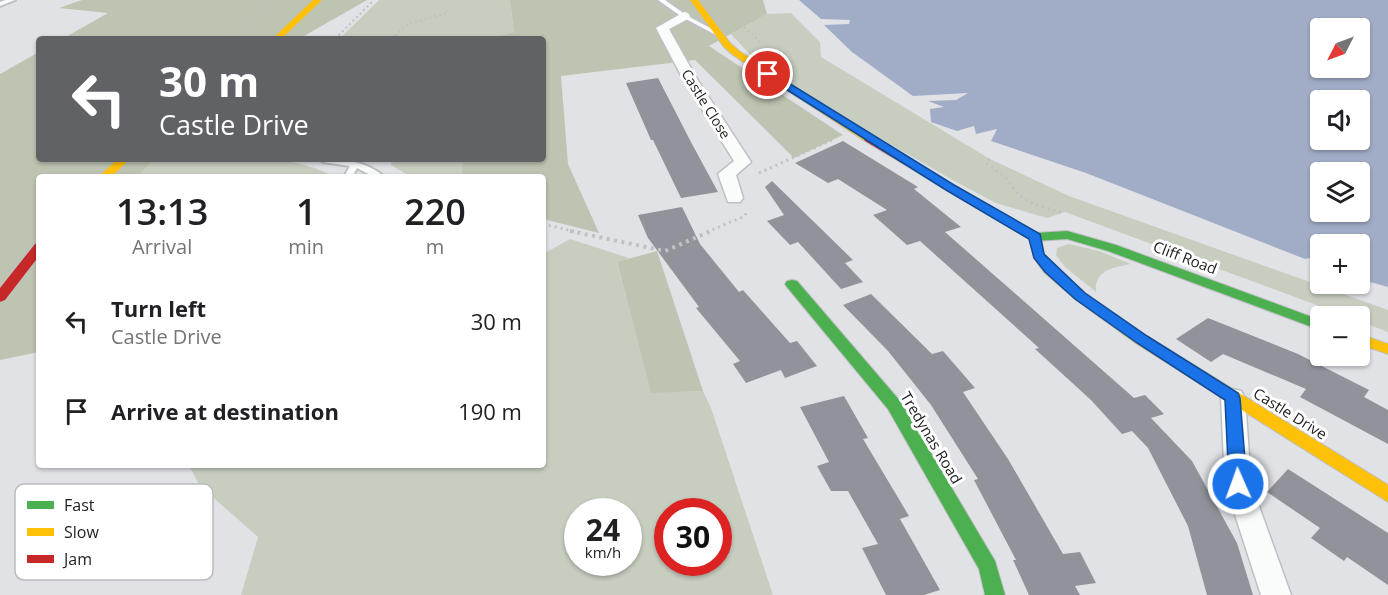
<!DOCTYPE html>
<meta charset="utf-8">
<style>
:root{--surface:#fff;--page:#f6f6f6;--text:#202124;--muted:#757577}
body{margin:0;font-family:"Open Sans",sans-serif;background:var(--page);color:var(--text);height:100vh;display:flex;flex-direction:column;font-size:22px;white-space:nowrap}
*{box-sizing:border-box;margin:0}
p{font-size:20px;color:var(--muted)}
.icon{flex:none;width:33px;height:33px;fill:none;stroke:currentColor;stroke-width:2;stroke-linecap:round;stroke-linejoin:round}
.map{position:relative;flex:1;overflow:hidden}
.sheet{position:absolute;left:36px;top:174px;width:510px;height:294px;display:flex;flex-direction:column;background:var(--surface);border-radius:6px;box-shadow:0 2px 4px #0004}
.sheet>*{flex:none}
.banner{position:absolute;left:36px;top:36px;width:510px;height:126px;border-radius:6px;box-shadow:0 2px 4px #0004;background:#616265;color:#fff;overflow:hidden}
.needle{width:39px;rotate:228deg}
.buttons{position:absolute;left:1310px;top:18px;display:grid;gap:12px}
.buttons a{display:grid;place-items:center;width:60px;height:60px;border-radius:6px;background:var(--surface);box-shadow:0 2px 4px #0004;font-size:30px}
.speed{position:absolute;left:564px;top:498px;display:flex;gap:12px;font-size:30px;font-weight:700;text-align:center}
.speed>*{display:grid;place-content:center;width:78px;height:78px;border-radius:50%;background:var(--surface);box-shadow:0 2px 4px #0004;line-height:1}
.speed small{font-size:15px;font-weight:400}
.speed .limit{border:9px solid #d22;background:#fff;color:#111}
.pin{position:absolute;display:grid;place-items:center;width:51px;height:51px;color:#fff;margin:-26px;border:3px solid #fff;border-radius:50%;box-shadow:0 2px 6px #0007}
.me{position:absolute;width:66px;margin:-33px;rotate:358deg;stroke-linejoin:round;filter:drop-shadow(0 0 4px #0008)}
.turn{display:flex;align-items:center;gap:21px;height:126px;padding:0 24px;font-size:27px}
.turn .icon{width:78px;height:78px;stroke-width:2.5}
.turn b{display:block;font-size:42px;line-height:51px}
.eta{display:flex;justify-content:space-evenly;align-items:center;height:102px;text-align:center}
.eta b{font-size:36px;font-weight:600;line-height:42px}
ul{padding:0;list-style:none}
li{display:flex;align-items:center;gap:18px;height:90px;padding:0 24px}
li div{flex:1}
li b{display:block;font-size:22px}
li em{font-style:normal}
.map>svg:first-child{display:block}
.green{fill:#c7cec0;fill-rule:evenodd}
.forest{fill:#bdc5b2}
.water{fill:#a1acc6;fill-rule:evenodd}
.building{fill:#91939b}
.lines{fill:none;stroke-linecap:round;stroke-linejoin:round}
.lane-casing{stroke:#bfc0c3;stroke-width:4}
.street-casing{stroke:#bfc0c3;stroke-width:3}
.fast-casing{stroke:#bfc0c3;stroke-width:2}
.slow-casing{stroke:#bfc0c3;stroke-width:2}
.jam-casing{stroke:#bfc0c3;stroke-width:2}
.path-far2{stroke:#c0c1c2;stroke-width:2;stroke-dasharray:2 3;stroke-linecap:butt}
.path-far1{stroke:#c0c1c2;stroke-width:3;stroke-dasharray:2 4;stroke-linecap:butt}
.path{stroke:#c0c1c2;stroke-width:4;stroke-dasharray:3 4.5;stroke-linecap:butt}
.lane{fill:#fafbfb;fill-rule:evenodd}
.street{fill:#fafbfb;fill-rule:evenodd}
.fast{fill:#4caf50;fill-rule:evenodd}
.slow{fill:#ffc107;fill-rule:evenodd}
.jam{fill:#c62828;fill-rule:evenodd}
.route{fill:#1a73e8;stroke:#114b97;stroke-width:1.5}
.labels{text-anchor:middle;stroke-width:6;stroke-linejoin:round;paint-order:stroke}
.far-street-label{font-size:14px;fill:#1c1d1f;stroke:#fff}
.street-label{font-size:15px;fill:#1c1d1f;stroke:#fff}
.key{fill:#fff;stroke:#bbbbbc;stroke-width:1.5}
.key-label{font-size:16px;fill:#1c1d1f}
</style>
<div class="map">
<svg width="1388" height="595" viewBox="0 0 1388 595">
<rect width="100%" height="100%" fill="#e1e2e6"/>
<g class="green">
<path d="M379 0H510L514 32 485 39H339Z"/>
<path d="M791 13 820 42 821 57 990 159 1069 196 1388 310V332L1359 321V316H1346L1065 212 1047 218 996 203 956 182 768 74 731 34 767 14Z"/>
<path d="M155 159C206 159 288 150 332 176L137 177Z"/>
<path d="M392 159H463L461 177H411L391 165Z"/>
<path d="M570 239 629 258 617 263 651 392 703 391 711 408 773 595H241L258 537 199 485 189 465H543V254ZM578 512H628V562H578ZM668 512H718V562H668Z"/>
<path d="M1069 244 1099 251 1131 264C1114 267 1094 270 1096 292L1065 267 1056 255 1057 248Z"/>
</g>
<g class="forest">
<path d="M82 0H367L299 39H62L108 13 59 8Z"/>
<path d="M510 0H763L767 14 709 46 843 135 794 158 695 60 561 76 568 164 599 233 543 219V177H461L463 159H543V39H485L514 32Z"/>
<path d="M39 52V159H155L137 177H39V352L0 360V74Z"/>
<path d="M657 251 703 391 651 393 617 262Z"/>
</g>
<path class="water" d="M799 0H1388V287L1359 279V244H1320V256L1305 259 1086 173 991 141 997 129 976 134 974 126 957 131 931 122 930 109 944 107 928 101 956 100 968 93 913 96 852 52 824 25 849 24 850 20 821 19ZM1320 28H1359V68H1320ZM1359 100V140H1320V100ZM1359 172V212H1320V172Z"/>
<g class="building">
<path d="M658 78 692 144 718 192 681 198 653 140H651L626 83Z"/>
<path d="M843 141 918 187 914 189 961 227 945 232 1134 398 1145 395 1164 414 1151 418 1192 461 1237 543 1253 595H1207L1188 526 1148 448 1132 431 1122 434 1091 400 1035 349 1039 348 920 241 907 245 873 215 887 210 838 179 828 183 795 163Z"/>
<path d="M772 181 853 260 845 263 863 282 841 289 798 242 790 245 767 221 784 215 765 187Z"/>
<path d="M682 207 700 244 739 292 743 290 790 343 797 341 817 366 785 378 781 370 746 383 733 364 740 361 696 308 699 307 648 238 638 215Z"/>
<path d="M871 294 932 354 943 351 975 388 963 392 1008 459 1063 554 1080 552 1096 583 1075 586 1080 595H1029L1013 560H1016L974 480 978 479 931 405 888 351 843 305Z"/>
<path d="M1208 318 1298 354 1369 390 1364 397 1388 410V444L1300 397 1306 389 1223 354 1211 362 1176 339Z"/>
<path d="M844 396 868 438 863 439 909 516 900 519 940 590 924 595H886L862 548 878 544 848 491H831L817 466 829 462 800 407Z"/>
<path d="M1288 469 1388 533V585L1347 557 1344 561 1311 538 1320 528 1267 492Z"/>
</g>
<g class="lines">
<g class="lane-casing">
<g id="lane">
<path d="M6 0H15L0 6V2Z"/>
<path d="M658 0H665L686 15 721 34 716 35 682 17Z"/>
<path d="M319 159C343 159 366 161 385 177H374L357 168 352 177H344L350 166 323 162Z"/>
</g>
</g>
<g class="street-casing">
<g id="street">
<path d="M684 12 688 13 690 16 688 19 669 29 697 79 751 162 736 175 743 198 740 202H728L718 174 734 161 683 79 656 28Z"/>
<path d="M1233 389 1241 391 1245 398 1251 484 1291 595H1261L1225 484 1221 398 1225 391Z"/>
</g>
</g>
<g class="fast-casing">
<g id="fast">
<path d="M1067 231 1116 245 1320 320V330L1108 251 1067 239 1035 241 1029 237 1035 233Z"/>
<path d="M792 280 797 281 900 401 995 561 1005 595H985L979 569 888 409 787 287 785 284 787 281Z"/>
</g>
</g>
<g class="slow-casing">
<g id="slow">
<path d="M313 0H322L281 39H272Z"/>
<path d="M690 0H698L730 43 739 51 873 137V141H865L733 55 724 47Z"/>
<path d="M118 159H130L111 177H98Z"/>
<path d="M1035 233 1041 237 1044 254 1054 266 1085 293 1147 336 1388 485V502L1137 344 1075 299 1044 272 1034 258 1029 237Z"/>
<path d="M1359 334 1388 344V354L1359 344Z"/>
</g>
</g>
<g class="jam-casing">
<g id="jam">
<path d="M869 136 1039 234 1041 237 1035 241 1031 240 865 141 864 139Z"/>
<path d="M39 243V256L5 300 0 302V288L35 244Z"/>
</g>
</g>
<g class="path-far2">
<path d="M730 13 761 43"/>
<path d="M233 39 274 0"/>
<path d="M335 39 374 0"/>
<path d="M391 39 408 24 447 13 448 10"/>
</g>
<g class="path-far1">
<path d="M990 159 986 163 1005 177 1019 195 1031 203 1063 213"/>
<path d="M759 173 832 140"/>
<path d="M543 224 576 232"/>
<path d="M707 232 745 216 747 210"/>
</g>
<path class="path" d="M570 231 665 251 711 231"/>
<use href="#lane" class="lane"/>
<use href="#street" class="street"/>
<use href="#fast" class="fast"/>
<use href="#slow" class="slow"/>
<use href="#jam" class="jam"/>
</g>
<path class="route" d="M765 72H771L954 185 1040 234 1044 254 1085 293 1147 336 1238 393 1240 398 1247 484 1244 489 1238 491 1232 489 1229 484 1225 400 1137 343 1075 299 1045 272 1034 258 1029 239 946 190 765 76Z"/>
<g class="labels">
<g class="far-street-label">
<text transform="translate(706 104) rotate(58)" y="5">Castle Close</text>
</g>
<g class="street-label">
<text transform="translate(1185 258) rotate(21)" y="5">Cliff Road</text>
<text transform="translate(1290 414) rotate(32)" y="5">Castle Drive</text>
<text transform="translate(931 438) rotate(59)" y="5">Tredynas Road</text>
</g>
</g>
<rect x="15" y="484" width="198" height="96" rx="9" class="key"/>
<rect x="27" y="501" width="27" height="8" fill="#4caf50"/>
<rect x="27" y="528" width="27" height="8" fill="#ffc107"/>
<rect x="27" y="555" width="27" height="8" fill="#c62828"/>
<g class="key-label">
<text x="64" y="511">Fast</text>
<text x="64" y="538">Slow</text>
<text x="64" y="565">Jam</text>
</g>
</svg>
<div class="buttons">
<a><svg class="needle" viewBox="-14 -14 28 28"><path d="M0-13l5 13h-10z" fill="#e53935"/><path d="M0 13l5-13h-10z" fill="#757577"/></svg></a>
<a><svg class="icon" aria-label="sound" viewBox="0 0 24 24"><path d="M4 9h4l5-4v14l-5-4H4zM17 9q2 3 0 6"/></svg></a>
<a><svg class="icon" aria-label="layers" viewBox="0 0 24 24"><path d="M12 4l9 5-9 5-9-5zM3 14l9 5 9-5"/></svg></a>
<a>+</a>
<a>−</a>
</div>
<div class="speed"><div>24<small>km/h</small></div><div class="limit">30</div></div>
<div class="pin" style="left:768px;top:74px;background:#d93025"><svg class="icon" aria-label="arrive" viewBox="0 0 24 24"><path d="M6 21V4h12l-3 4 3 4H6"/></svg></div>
<svg class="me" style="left:1238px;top:484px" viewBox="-20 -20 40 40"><circle r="17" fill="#1a73e8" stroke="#fff" stroke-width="3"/><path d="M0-11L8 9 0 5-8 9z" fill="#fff"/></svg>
<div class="banner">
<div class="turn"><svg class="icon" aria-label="left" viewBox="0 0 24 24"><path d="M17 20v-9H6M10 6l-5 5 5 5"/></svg><div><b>30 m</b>Castle Drive</div></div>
</div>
<section class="sheet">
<div class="eta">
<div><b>13:13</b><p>Arrival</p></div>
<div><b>1</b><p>min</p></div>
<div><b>220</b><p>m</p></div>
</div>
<ul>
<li><svg class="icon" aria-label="left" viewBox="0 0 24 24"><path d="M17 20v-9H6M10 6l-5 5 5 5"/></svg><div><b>Turn left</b><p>Castle Drive</p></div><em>30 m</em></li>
<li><svg class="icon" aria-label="arrive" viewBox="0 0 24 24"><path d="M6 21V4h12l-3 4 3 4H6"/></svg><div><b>Arrive at destination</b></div><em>190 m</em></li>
</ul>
</section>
</div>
